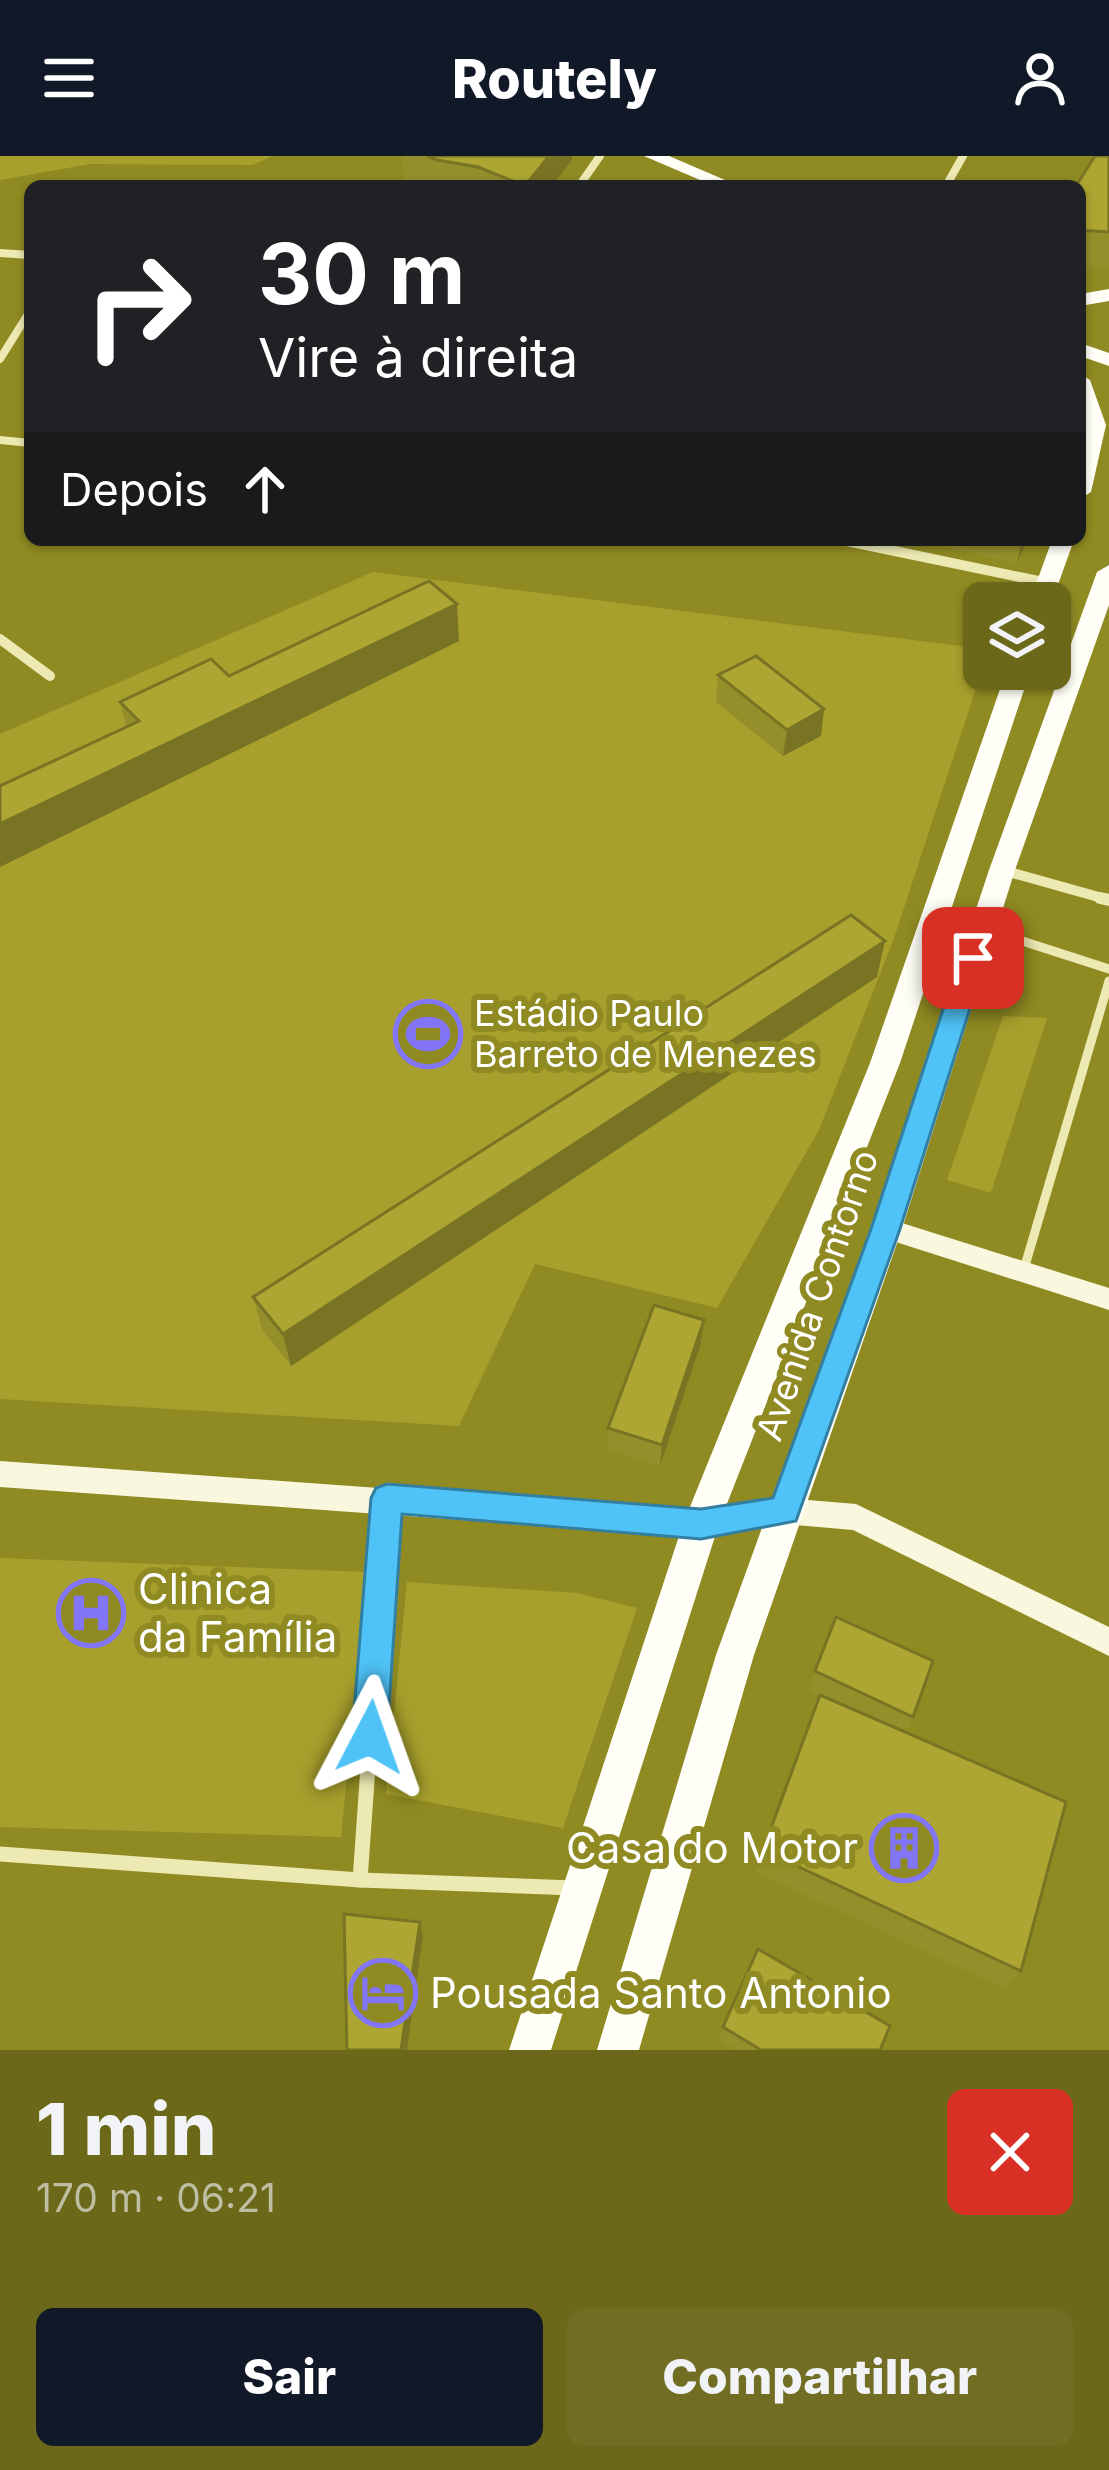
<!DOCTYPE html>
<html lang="pt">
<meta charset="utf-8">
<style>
:root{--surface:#6c681a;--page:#716e23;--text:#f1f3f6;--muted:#bebea2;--accent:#111827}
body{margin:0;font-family:Inter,sans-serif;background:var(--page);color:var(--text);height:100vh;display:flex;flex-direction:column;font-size:45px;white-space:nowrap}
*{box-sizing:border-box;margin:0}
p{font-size:39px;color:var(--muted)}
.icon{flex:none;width:66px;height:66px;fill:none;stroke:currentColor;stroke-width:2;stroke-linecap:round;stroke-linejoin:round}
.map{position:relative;height:1894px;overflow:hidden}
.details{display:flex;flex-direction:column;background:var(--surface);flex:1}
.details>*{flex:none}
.hud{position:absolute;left:24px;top:24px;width:1062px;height:366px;border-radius:18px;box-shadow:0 3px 9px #0004;background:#202124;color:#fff;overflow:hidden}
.tools{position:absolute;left:963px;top:426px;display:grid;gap:24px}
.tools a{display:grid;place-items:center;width:108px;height:108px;border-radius:18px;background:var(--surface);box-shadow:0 3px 9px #0004;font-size:60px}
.pin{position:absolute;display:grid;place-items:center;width:102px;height:102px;color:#fff;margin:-51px;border-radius:24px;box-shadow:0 6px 18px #0006}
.me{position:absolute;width:132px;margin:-66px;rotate:4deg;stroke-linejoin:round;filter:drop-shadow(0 0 9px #0008)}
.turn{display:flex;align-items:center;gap:42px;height:252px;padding:0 36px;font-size:54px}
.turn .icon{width:156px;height:156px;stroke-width:2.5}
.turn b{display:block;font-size:84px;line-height:102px}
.then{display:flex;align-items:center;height:114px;padding:0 36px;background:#0003;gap:24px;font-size:45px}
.round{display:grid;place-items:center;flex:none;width:126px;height:126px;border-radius:18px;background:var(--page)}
.summary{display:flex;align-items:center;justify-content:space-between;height:204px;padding:0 36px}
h1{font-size:72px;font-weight:800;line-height:90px}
.cta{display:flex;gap:24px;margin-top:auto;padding:24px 36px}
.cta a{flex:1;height:138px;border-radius:18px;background:var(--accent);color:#fff;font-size:48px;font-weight:800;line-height:138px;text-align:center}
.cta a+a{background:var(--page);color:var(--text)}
header{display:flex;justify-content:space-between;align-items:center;height:156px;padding:0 36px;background:var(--accent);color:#fff;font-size:54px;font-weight:800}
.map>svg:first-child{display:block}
.green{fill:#a8a02c}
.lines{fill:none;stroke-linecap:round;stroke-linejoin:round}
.lane{stroke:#ece9b2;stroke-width:9}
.street-far3{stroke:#ece9b2;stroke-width:8}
.street-far2{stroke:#ece9b2;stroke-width:10}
.street-far1{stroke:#ece9b2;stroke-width:12}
.street{stroke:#ece9b2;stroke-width:15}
.secondary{fill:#f9f8de;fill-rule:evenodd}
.primary{fill:#fffff8;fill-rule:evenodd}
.wall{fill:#958f2b}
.shaded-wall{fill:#797423}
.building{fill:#ada632;stroke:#797423;stroke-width:3}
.route{fill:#4fc3f7;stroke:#337fa1;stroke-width:3}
.labels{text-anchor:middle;stroke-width:12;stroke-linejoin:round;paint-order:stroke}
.poi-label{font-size:36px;fill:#fff;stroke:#908a22;text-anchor:start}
.street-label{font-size:36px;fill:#fff;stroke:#908a22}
.near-poi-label{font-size:42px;fill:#fff;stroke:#908a22;text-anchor:start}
</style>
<header><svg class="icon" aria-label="menu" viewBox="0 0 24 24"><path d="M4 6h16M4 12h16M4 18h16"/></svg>Routely<svg class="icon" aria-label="person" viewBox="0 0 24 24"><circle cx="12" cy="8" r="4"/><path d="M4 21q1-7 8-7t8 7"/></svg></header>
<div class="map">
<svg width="1109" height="1894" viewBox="0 0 1109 1894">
<rect width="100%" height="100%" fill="#908a22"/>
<g class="green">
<path d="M0 0H273L252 9 90 8 0 24Z"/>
<path d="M373 416 984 493V508L894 782 819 974 717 1152 535 1108 459 1270 0 1243V578Z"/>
<path d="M1003 860 1047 862 991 1037 947 1024Z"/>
<path d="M0 1402 367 1416 341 1681 0 1671Z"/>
<path d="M407 1426 577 1437 637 1452 563 1672 386 1638Z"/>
</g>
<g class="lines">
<g class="lane">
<path d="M988 774 1109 813"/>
<path d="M1024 1113 1109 825"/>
</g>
<g class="street-far3">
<path d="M579 30 600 0"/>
<path d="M946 30 963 0"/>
<path d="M0 97 30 99"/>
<path d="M0 203 30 155"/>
<path d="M0 284 30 287"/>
</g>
<g class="street-far2">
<path d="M842 384 1048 427"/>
<path d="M0 483 50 520"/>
<path d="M1002 714 1109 744"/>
</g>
<path class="street-far1" d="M1100 742 1109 744"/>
<g class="street">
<path d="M0 1698 360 1724 574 1732"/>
<path d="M360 1724 387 1342"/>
</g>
<g class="secondary">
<path d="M886 1062 1109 1132V1154L877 1080 873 1073 877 1066Z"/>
<path d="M0 1305 701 1355 784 1342 856 1348 1109 1471V1500L853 1374 784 1368 701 1381 0 1331Z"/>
</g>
<g class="primary">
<path d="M644 0H669L739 30H714Z"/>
<path d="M1109 133V145L1080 150V138Z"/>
<path d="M1080 187 1109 197V210L1080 200Z"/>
<path d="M1080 218 1090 224 1106 269 1091 336 1080 343 1084 269Z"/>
<path d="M1052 384H1074L1050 451V447H1029Z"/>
<path d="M1109 409V449L1015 714 902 1073 754 1499 639 1894H597L716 1499 870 1073 989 714 1097 416Z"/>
<path d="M1007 513H1031L900 907 719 1368 551 1894H509L683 1368 870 907Z"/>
</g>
</g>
<g class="wall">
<path d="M402 0H572V4L552 30H417L404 24Z"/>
<path d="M1109 0V111H1080V30Z"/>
<path d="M916 384H1027L1017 408Z"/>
<path d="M459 485 0 711V630L126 571 120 546 229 520Z"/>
<path d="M718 519 824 553 821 580 783 600 716 546Z"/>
<path d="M877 821 291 1210 262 1173 253 1141Z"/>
<path d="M704 1164 701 1187 660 1310 607 1293 608 1272Z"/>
<path d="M815 1515 913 1561 906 1577 1021 1815 1005 1833 756 1716 763 1694 828 1543 809 1534Z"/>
<path d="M723 1871 880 1894H737L719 1883Z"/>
</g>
<g class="shaded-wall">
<path d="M549 0H572V4L552 30H525Z"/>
<path d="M1022 384H1027L1017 408Z"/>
<path d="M457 448 459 485 0 711V668Z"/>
<path d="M824 553 821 580 783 600 787 574Z"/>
<path d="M885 785 877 821 291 1210 283 1178Z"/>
<path d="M704 1164 701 1187 660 1310 662 1289Z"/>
<path d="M420 1766 423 1780 407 1894H401Z"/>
</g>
<g class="building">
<path d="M427 0H549L525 30 478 11 437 4Z"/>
<path d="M1095 0H1109V76L1080 74V30H1076Z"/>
<path d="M429 425 457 448 0 668V630L139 565 120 546 211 503 229 520Z"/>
<path d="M756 500 824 553 787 574 718 519Z"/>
<path d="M851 759 885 785 283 1178 253 1141Z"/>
<path d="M654 1149 704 1164 662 1289 608 1272Z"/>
<path d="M836 1461 933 1505 913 1561 815 1515Z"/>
<path d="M820 1539 1066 1646 1021 1815 763 1694Z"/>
<path d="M344 1758 420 1766 401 1894H347Z"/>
<path d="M758 1793 890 1870 880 1894H761L723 1871Z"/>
</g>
<path class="route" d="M973 793 986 802 900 1073 796 1365 701 1383 402 1358 387 1581 382 1593 370 1598 358 1593 352 1581 371 1342 376 1332 387 1328 701 1353 773 1342 871 1073 960 802Z"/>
<defs>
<g id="stadium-ring" transform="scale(3.45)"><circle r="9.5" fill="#908a22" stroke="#8275f8" stroke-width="1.5"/><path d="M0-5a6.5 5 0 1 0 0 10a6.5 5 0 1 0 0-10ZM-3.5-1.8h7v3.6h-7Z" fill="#8275f8"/></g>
<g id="hospital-ring" transform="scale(3.45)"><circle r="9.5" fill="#908a22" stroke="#8275f8" stroke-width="1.5"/><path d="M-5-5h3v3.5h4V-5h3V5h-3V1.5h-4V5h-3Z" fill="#8275f8"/></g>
<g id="building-ring" transform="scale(3.45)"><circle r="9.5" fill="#908a22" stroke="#8275f8" stroke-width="1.5"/><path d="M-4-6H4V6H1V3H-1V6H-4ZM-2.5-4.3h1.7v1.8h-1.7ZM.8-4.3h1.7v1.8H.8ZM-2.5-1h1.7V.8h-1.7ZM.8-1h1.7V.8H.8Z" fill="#8275f8"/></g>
<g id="hotel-ring" transform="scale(3.45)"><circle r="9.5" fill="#908a22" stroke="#8275f8" stroke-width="1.5"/><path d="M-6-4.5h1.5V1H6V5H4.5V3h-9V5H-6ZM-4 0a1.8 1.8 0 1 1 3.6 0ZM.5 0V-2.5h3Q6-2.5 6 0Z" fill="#8275f8"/></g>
</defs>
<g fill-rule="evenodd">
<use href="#stadium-ring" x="428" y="878"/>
<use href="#hospital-ring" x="91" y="1457"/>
<use href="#building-ring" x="904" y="1692"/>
<use href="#hotel-ring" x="383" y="1837"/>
</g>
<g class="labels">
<g class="poi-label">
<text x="474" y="870">Estádio Paulo<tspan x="474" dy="41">Barreto de Menezes</tspan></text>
</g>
<g class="street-label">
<text transform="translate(817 1139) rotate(-71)" y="13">Avenida Contorno</text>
</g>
<g class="near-poi-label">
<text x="138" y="1448">Clinica<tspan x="138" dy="48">da Família</tspan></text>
<text x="858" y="1707" text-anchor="end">Casa do Motor</text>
<text x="430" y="1852">Pousada Santo Antonio</text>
</g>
</g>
</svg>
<div class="tools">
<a><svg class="icon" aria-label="layers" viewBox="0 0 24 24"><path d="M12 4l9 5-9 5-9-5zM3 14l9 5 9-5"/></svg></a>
</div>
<div class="pin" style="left:973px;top:802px;background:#d93025"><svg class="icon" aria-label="arrive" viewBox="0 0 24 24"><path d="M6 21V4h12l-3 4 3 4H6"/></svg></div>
<svg class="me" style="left:370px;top:1581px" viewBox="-20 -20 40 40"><path d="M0-17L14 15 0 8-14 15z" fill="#4fc3f7" stroke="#fff" stroke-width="4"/></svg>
<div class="hud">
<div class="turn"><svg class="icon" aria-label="right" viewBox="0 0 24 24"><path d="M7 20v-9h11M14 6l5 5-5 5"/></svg><div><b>30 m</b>Vire à direita</div></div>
<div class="then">Depois<svg class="icon" aria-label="ahead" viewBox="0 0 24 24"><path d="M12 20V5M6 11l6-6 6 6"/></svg></div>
</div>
</div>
<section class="details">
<div class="summary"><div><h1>1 min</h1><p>170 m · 06:21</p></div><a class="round" style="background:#d93025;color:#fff"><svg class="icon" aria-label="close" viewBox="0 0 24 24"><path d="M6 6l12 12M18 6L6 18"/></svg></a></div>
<div class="cta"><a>Sair</a><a>Compartilhar</a></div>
</section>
